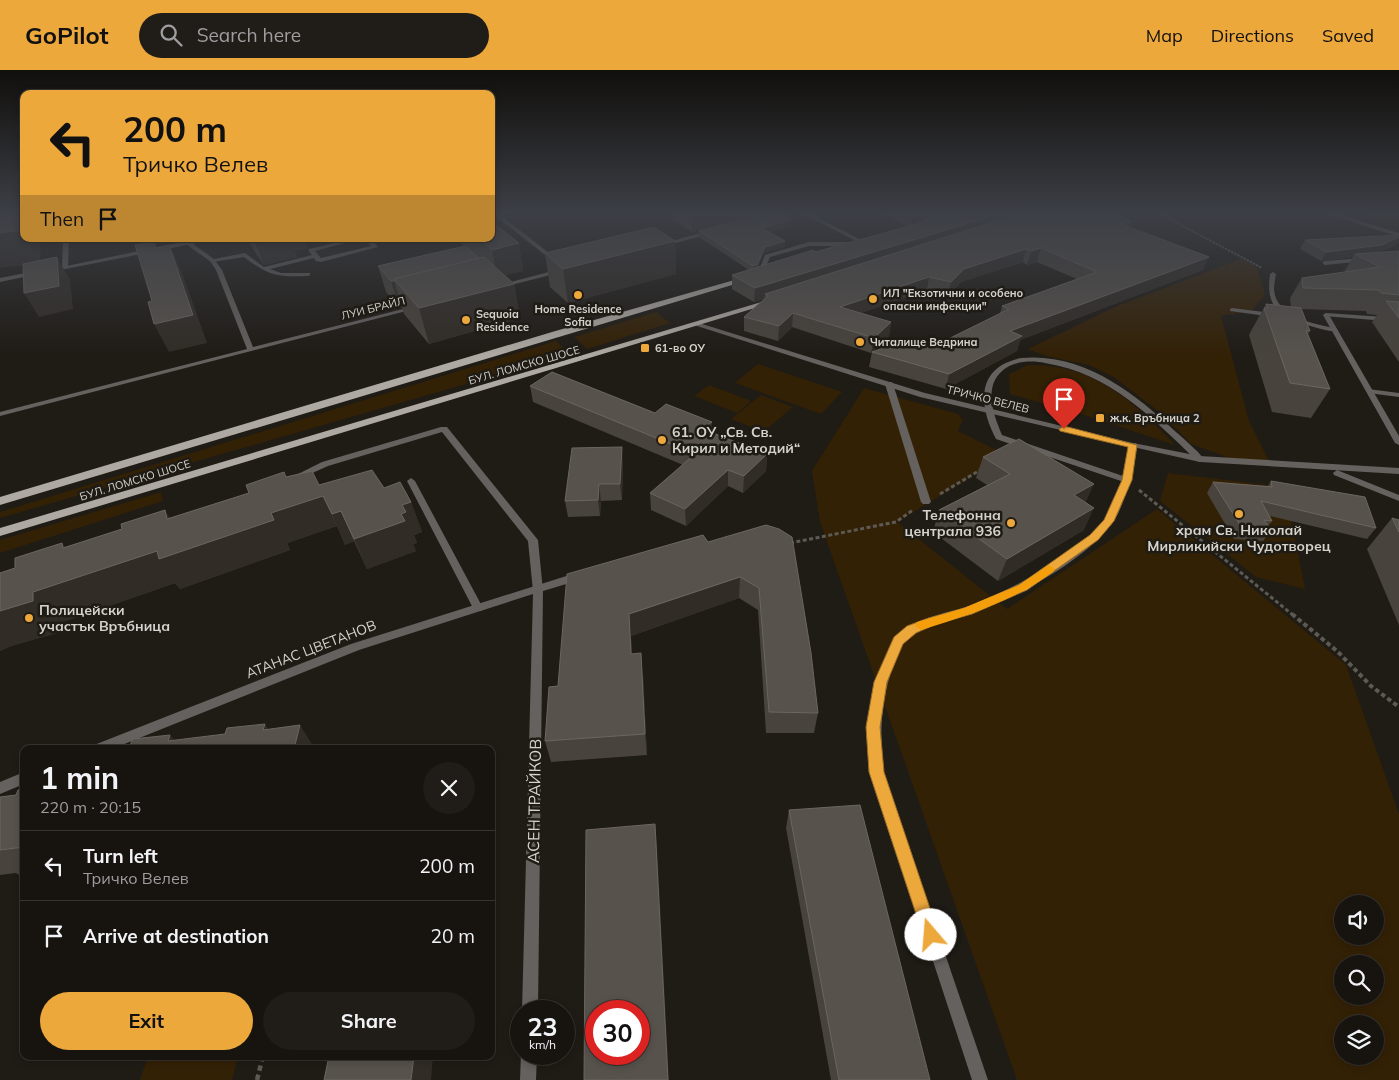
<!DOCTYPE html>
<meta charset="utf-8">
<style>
:root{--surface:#171410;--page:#201d19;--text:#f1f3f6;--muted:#9e9e9f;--line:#363330;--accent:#eda83c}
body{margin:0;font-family:Mulish,sans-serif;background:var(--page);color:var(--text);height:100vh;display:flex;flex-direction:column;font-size:19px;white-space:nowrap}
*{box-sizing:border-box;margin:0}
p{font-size:16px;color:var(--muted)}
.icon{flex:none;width:28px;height:28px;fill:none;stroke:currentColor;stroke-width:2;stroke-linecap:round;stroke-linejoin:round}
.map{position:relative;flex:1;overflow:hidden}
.side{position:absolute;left:20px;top:675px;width:475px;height:315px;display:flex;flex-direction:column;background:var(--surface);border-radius:10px;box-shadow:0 2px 8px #0003,0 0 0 1px var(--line)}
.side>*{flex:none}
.top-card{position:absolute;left:20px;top:20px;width:475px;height:152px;border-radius:10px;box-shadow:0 2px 8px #0003,0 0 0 1px var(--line);background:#eda83c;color:#111;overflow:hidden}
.buttons{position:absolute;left:1334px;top:825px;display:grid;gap:10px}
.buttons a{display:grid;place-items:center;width:50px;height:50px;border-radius:50%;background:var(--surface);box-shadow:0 2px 8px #0003,0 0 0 1px var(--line);font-size:25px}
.speed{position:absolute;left:510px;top:930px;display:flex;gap:10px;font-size:25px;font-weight:700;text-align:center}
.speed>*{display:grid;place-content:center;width:65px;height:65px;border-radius:50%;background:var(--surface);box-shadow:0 2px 8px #0003,0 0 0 1px var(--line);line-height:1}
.speed small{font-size:12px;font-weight:400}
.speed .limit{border:8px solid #d22;background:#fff;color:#111}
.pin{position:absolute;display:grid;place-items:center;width:42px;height:42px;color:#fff;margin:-51px -21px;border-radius:50% 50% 50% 0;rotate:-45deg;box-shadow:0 0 5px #0007}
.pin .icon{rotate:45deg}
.me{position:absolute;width:55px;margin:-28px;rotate:342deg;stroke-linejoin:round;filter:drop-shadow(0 0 4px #0008)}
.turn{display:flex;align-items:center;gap:18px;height:105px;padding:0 20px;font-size:22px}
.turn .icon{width:65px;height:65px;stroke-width:2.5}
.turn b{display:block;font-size:35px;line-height:42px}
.then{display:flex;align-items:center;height:48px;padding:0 20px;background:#0003;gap:10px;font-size:19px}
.round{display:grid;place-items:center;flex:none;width:52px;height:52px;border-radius:26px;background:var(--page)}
.headline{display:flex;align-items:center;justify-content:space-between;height:85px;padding:0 20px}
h1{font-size:30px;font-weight:700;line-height:38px}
.cta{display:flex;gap:10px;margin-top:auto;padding:10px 20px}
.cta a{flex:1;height:58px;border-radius:30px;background:var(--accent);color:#111;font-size:20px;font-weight:700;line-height:58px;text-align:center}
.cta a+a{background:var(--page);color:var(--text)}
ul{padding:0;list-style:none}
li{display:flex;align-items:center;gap:15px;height:70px;padding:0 20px;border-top:1px solid var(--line)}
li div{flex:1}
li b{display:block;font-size:19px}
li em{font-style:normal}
header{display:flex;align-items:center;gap:30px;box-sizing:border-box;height:70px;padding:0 25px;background:var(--accent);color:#111}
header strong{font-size:24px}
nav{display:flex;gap:28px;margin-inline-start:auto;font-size:18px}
.search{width:350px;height:45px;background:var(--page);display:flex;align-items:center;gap:12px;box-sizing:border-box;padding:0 18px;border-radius:28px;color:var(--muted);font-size:19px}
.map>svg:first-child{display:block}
.green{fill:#332106;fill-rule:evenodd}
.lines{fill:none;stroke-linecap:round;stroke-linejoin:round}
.path-far3{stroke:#5d5a54;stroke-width:2;stroke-dasharray:2.5 1;stroke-linecap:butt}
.path-far2{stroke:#5d5a54;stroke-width:3;stroke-dasharray:4 2.5;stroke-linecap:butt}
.path-far1{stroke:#5d5a54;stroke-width:4;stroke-dasharray:4.5 3;stroke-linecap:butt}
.path{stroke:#5d5a54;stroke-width:4.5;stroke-dasharray:5.5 4;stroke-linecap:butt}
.lane{fill:#64615e;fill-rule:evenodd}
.street{fill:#64615e;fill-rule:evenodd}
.primary{fill:#aea9a2;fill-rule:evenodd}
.wall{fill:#48433c}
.shaded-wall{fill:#312c26}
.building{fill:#57524c;stroke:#6b6660;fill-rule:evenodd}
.route{fill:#eda83c;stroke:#9a6d27}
.slow{fill:#f59e0b}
.poi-dot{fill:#eda83c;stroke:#1f1b15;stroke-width:2}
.labels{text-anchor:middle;stroke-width:5;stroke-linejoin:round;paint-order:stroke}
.far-poi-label{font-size:11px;font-weight:bold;fill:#d5d2ce;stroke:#1f1b15;text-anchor:start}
.far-street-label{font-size:11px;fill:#d5d2ce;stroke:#1f1b15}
.poi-label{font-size:14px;font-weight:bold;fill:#d5d2ce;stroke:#1f1b15;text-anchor:start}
.street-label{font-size:14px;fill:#d5d2ce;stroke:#1f1b15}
.near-street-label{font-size:16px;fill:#d5d2ce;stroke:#1f1b15}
</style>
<header>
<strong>GoPilot</strong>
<div class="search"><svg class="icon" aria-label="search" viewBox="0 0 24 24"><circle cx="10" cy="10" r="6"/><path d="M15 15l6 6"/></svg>Search here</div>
<nav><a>Map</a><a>Directions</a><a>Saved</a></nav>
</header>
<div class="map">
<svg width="1399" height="1010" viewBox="0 0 1399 1010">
<rect width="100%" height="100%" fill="#1f1b15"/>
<g class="green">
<path d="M1357 144H1399V157Z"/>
<path d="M1241 189 1257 197 1265 225 1251 241 1221 246 1249 351 1269 391H1238L1191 374 1162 344 1114 307 1089 295 1046 286 1028 279 1115 237Z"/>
<path d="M656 242 670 253 587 279 574 267Z"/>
<path d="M556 271 570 284 0 448V442Z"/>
<path d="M758 294 842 322 821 344 735 313Z"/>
<path d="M1028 295C1091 293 1135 332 1175 375L1081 344 1010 324 1009 304Z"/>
<path d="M709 315 751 331 737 343 694 326Z"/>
<path d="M864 318 958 344 963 350 958 361 1006 385 897 452 1007 539 1157 439 1346 595 1399 744V1010H1017L820 452 812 401ZM1342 834H1375V866H1342ZM1342 894H1375V926H1342ZM1342 954H1375V986H1342Z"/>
<path d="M761 325 793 337 763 362 731 349Z"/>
<path d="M1168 403 1285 417 1305 519 1256 507 1160 431Z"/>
<path d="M161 422 163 431 0 483V470Z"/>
<path d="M148 986H238L232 1010H140Z"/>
</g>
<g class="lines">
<path class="path-far3" d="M1160 144 1262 198"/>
<g class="path-far2">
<path d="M1139 420 1293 545"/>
<path d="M940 424 982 399"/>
<path d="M790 473 896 452 913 440"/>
</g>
<path class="path-far1" d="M1292 544 1337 581 1371 616 1399 637"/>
<path class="path" d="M257 1010 263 986"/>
<g class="lane">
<path d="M63 169H69L68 197 65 199 62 197Z"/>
<path d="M351 169H360L315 181 321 188 371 176 365 169H371L378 177 321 192 316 191 314 188 270 199 281 203H310V205L308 206C277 207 269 206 244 187L212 192 209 190 245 183 264 197 312 185 308 180 309 179Z"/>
<path d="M809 172H855L858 174 855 176H809L770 187 762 206 757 205 765 185Z"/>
<path d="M1363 188 1366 190 1365 191 1325 195 1322 193 1325 191Z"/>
<path d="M1273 202 1276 204C1275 209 1274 215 1274 220 1277 249 1315 253 1337 259V261C1330 262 1322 259 1314 257 1282 249 1265 240 1270 204Z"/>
<path d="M1232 238 1273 243 1276 245 1273 247 1230 241V239Z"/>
<path d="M1326 243 1399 248V252L1324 246 1323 245Z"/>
<path d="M1021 288C1083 282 1135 323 1176 362 1186 371 1196 379 1204 389L1200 392 1197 391C1151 347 1111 304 1045 293 1031 290 1013 291 1002 301 983 318 994 346 1002 365L1123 406 1129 375 1133 373H1136L1137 375 1131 410 1130 412H1124L996 369C978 335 976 297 1021 288Z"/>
<path d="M886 312H892L893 314 931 432 929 434H923L921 432 885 314Z"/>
<path d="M1368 319 1399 323V327L1368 323Z"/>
<path d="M441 357H447L538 470 543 521 542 524H534L533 521 528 471 442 362 328 396 299 409 296 410 292 407 322 392Z"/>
<path d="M411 408 415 411 483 538 482 541H474L473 538 407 411Z"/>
</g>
<g class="street">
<path d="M493 144H499L558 190V192H554Z"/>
<path d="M803 144H810L869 174 864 175Z"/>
<path d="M1328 144H1337L1399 163V167Z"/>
<path d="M711 160 713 161V163L664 176 661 174Z"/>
<path d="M185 169 189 171 211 169 193 174 214 189 222 200 253 277 415 236 418 238 0 346V342L247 279 216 200 210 191 187 175 50 202 47 200 183 172V170Z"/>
<path d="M560 199 563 201 562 202 499 218 496 216Z"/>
<path d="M36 201 38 202V204L0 212V208Z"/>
<path d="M1326 243 1329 245 1399 366V375L1395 373 1323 245Z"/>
<path d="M699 253 925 323 1133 373 1200 386 1399 398V404L1200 392 1133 377 920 327 697 256 696 255Z"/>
<path d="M1337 400 1399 425V431L1334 405 1333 403Z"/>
<path d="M1127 407 1131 410C1125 425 1121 442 1111 455 1080 494 1012 530 964 546 944 553 918 555 903 573 898 579 897 587 894 594 880 632 880 662 883 702L988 1010H972L871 702C869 674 867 646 874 619 877 609 881 600 885 591 887 582 890 573 896 567 914 546 954 543 979 532 1013 518 1048 499 1078 476 1091 465 1105 453 1112 437 1116 428 1119 410 1127 407Z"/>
<path d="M579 502 583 503 584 506 583 509 543 521 538 941H522L533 524 359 580 112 679H92L94 675 351 574Z"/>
<path d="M24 702V714L0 724V712Z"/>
<path d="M521 983 537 984 536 1010H520Z"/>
</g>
<g class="primary">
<path d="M745 207 752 209 0 435V427L552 262Z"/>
<path d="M768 230 775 232 0 466V458Z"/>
</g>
</g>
<g class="wall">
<path d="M673 144H762L692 162 673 150Z"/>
<path d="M884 144H1115L1131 151 1129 157 1203 200 1020 270 1017 281 946 319 869 297 872 282 932 277 1000 244 1002 236 1077 209 1037 192 1027 195 1023 192 961 212 948 226 927 220 861 243 891 252 889 266 871 283 792 257 778 271 744 261V247L764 229 754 232 732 219V205L749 200 699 167V161L791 156 769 162 785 171 784 177 764 183 758 197 908 156Z"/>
<path d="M1399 165V172L1397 174 1381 182 1399 181V292L1372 252 1377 245 1367 244 1366 241 1301 239 1310 261 1308 264 1330 319 1311 348 1272 342 1249 265 1251 261 1266 234 1291 237 1290 228 1302 208 1344 202 1353 187 1321 191 1300 179 1305 170Z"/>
<path d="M248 169H304L307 178 294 181 297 187 264 195 251 176Z"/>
<path d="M455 169H491L519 173 523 201 505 205 514 214 520 248 429 274 404 244 402 237 399 238 386 222 378 196 464 176Z"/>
<path d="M675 171 676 204 568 233 550 217 545 183Z"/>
<path d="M530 316 655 343 712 352 711 362 767 384 766 401 743 423 728 416 686 456 651 440 650 423 683 395 533 332Z"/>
<path d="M983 387 1085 433 1084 460 998 511 933 462 939 440 987 415 976 408Z"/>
<path d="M623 393 622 430 601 431 600 446 568 447 565 431Z"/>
<path d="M287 407 319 415 384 418 411 432 422 462 414 465 417 473 413 474 416 481 367 499 354 471 345 475 337 456 287 473 290 480 180 519 175 513 60 553V562L11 576 0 581V503L15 498 66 477 170 448 249 423Z"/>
<path d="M1271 411 1376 458 1367 469 1270 446 1272 451 1268 456 1271 460 1263 471 1234 469 1207 423 1213 412 1268 416Z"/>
<path d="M1392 448 1399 450V555L1367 479Z"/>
<path d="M779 459 818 643 814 663H766L758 540 739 528 631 566 632 584 643 605 647 685 551 692 545 671 558 616 708 472Z"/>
<path d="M24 719V808L16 803 0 805V727L16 725Z"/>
<path d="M789 740 930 1010H831L786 758Z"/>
</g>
<g class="shaded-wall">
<path d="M21 144H24V169H41L40 193 0 198V163Z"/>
<path d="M691 144H762L692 162Z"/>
<path d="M913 144H951L927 151 923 149 922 153 911 157Z"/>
<path d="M999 144H1036L765 224 764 229 754 232 755 218Z"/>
<path d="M792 150 791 156 761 164 762 158Z"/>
<path d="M1131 151 1127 163 1121 154Z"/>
<path d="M1399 167V172L1397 174 1377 184H1355L1353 187 1321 191 1326 182Z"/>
<path d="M261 169H304L307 178 294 181 297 187 264 195 254 170Z"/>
<path d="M675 171 676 204 568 233 563 199Z"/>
<path d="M785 171 784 177 764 183 756 201 753 202V196L765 177Z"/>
<path d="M519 173 523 201 497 207 492 180Z"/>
<path d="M169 175 181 200 207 273 169 282 154 254Z"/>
<path d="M1041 178 1037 192 1027 195 1031 181Z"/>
<path d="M1026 179 1023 192 961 212 948 226 951 212 964 199Z"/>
<path d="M57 187 70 210 73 239 39 247 24 223Z"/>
<path d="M1209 187 1203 200 1020 270 1017 281 946 319 949 304 1010 261Z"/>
<path d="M929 207 927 220 838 251 840 237Z"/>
<path d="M391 211H394L402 237 399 238Z"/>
<path d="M514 214 520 248 429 274 419 238Z"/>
<path d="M793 243 792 257 778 271 779 256Z"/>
<path d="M891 252 889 266 871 283 874 268Z"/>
<path d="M712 352 711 368 703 359Z"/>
<path d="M622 377 623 393 622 430 620 414Z"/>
<path d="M767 384 766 401 743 423 744 406Z"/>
<path d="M728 400V416L686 456 685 439Z"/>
<path d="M599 414 601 431 600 446 598 430Z"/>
<path d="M1094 414 1084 436 1074 425Z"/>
<path d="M323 426 337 456 287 473 290 480 180 519 175 513 60 553V562L11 576 0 581V541L33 522 63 478 62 473 86 503 167 449 165 440 184 471Z"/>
<path d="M411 432 422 462 414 465 417 473 413 474 416 481 367 499 354 469 401 444 402 435Z"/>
<path d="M1094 438 1084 460 998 511 1007 489Z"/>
<path d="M341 441 354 471 345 475 332 444Z"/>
<path d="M740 507 739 528 631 566 633 606 631 584 629 544Z"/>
<path d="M641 583 643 605 647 685 645 664Z"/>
<path d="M265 654 282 679 263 660Z"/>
<path d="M300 655 315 679H294Z"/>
<path d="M170 665 182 679 168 671Z"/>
<path d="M655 754 657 775 669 1010H668Z"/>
<path d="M414 986H433L431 1010H411Z"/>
</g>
<g class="building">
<path d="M0 144H21L20 160 0 163Z"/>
<path d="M764 144H782L792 150 762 158 785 171 765 177 757 195 753 196 699 161Z"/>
<path d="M939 144H999L755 218 732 205 813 180 816 182 927 151 923 149Z"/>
<path d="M1019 144H1115L1131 151 1121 154 1209 187 1010 261 1022 266 949 304 872 282 908 269 932 277 1009 239 1002 236 1097 202 1041 178 1031 181 1026 179 964 199 951 212 929 207 840 237 891 252 874 268 793 243 779 256 744 247 768 226 765 224Z"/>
<path d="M491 151 519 173 492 180 480 169H491Z"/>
<path d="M654 157 675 171 563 199 545 183Z"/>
<path d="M1399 165V167L1382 175 1326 182 1305 170Z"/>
<path d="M154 172 156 178 169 175 193 245 154 254 148 232 152 231 135 175Z"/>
<path d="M465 176 479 188 394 209V211H391L378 196Z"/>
<path d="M1399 181V225L1381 223 1379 220 1303 218 1302 208 1380 197 1355 184Z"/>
<path d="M57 187 59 216 24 223 23 194Z"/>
<path d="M484 187 514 214 419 238 394 209Z"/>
<path d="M1386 231 1399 232V248Z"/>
<path d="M1266 234 1301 238 1310 261 1306 260 1330 319 1290 313 1264 238H1268Z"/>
<path d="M552 302 655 343 666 334 712 352 703 359 767 384 744 406 728 400 685 439 650 423 695 384 530 316Z"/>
<path d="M1019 369 1094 414 1074 425 1094 438 1007 489 939 440 1010 404 983 387Z"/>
<path d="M622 377 620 414H599L598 430 565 431 572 378Z"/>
<path d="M372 400 384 418 400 412 411 432 402 435 406 442 401 444 405 451 354 469 341 441 332 444 323 426 271 443 274 450 159 489 157 481 33 522V531L0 541V503L15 498V488L62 473 63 478 122 459 121 454 165 440 167 449 249 423 246 415 284 402 286 407 312 401 319 415Z"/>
<path d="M1271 411 1365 427 1376 458 1261 431 1272 451 1264 450 1271 460 1242 458 1213 412 1272 417Z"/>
<path d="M1392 448 1399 450V462Z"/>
<path d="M766 455 779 459 792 467 811 583 818 643 769 642 759 518 740 507 629 544 631 584 641 583 645 664 545 671 549 617 558 616 567 504 703 465 708 472Z"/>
<path d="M265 654 263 660 300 655 294 679H113L114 677 130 675 133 669 170 665 168 671 225 664 227 658Z"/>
<path d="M24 719V777L0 780V727L16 725 18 720Z"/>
<path d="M860 735 930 1010H839L789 740Z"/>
<path d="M655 754 668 1010H584L586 760ZM596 941H639V984H596Z"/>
<path d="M329 986H414L411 1010H324Z"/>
</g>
<linearGradient id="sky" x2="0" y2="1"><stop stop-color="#110f0c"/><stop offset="0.5" stop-color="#3c3f46"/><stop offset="1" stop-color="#3c3f46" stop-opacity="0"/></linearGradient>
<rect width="1399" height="286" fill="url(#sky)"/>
<path class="route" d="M1064 356 1137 375 1132 410 1114 451 1098 470 1027 520 972 544 936 554 916 563 903 574 887 612 880 657 884 702 939 865 937 871 931 873 925 871 923 865 869 702 866 657 874 612 894 567 907 556 929 548 965 538 1019 515 1090 465 1104 450 1122 410 1128 377 1060 361 1059 359Z"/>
<path class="slow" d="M1049 495 1055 499 1053 502C1012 531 969 545 921 560L915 556 917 552 964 538 1019 515Z"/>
<g class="poi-dot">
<circle cx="578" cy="225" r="5"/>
<circle cx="873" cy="229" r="5"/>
<circle cx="466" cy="250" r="5"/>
<circle cx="860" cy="272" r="5"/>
<rect x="640" y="273" width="10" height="10" rx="2.5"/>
<rect x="1095" y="343" width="10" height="10" rx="2.5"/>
<circle cx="662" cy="370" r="5"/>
<circle cx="1239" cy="444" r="5"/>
<circle cx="1011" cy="453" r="5"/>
<circle cx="29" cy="548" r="5"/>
</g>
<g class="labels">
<g class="far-poi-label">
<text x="883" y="227">ИЛ "Екзотични и особено<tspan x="883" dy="13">опасни инфекции"</tspan></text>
<text x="578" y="243" text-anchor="middle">Home Residence<tspan x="578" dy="13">Sofia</tspan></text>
<text x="476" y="248">Sequoia<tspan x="476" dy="13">Residence</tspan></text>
<text x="870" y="276">Читалище Ведрина</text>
<text x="655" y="282">61-во ОУ</text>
<text x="1110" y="352">ж.к. Връбница 2</text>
</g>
<g class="far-street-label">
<text transform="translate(373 238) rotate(-14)" y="4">ЛУИ БРАЙЛ</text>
<text transform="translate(524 295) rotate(-16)" y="4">БУЛ. ЛОМСКО ШОСЕ</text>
<text transform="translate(988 329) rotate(14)" y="4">ТРИЧКО ВЕЛЕВ</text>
<text transform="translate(135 410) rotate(-17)" y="4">БУЛ. ЛОМСКО ШОСЕ</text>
</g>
<g class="poi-label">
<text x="672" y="367">61. ОУ „Св. Св.<tspan x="672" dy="16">Кирил и Методий“</tspan></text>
<text x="1001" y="450" text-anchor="end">Телефонна<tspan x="1001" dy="16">централа 936</tspan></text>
<text x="1239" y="465" text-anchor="middle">храм Св. Николай<tspan x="1239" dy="16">Мирликийски Чудотворец</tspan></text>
<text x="39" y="545">Полицейски<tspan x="39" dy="16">участък Връбница</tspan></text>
</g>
<g class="street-label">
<text transform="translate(311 579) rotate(-21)" y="5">АТАНАС ЦВЕТАНОВ</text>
</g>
<g class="near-street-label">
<text transform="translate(534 731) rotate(-89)" y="6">АСЕН ТРАЙКОВ</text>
</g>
</g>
</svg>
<div class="buttons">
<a><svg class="icon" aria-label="sound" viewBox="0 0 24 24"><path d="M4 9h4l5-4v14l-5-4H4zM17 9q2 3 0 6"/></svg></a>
<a><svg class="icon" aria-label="search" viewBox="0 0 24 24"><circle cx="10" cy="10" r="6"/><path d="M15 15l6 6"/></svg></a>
<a><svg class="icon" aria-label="layers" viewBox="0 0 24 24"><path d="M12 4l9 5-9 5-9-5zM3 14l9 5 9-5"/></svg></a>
</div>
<div class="speed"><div>23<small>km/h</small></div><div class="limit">30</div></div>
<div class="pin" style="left:1064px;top:359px;background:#d93025"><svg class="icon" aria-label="arrive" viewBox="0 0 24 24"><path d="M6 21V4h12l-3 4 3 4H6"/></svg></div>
<svg class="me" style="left:931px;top:865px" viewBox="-20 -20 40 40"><circle r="19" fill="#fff"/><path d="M0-13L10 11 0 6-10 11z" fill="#eda83c"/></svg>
<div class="top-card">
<div class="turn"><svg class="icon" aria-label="left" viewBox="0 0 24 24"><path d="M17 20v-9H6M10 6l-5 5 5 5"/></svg><div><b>200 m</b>Тричко Велев</div></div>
<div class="then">Then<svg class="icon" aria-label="arrive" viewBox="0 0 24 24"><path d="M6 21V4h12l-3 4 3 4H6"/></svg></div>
</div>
<section class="side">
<div class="headline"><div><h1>1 min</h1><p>220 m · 20:15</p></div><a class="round"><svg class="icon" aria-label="close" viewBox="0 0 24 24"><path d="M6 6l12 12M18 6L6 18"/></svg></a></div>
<ul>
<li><svg class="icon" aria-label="left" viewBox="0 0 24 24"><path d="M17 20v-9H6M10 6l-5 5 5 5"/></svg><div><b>Turn left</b><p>Тричко Велев</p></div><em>200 m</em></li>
<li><svg class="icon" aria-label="arrive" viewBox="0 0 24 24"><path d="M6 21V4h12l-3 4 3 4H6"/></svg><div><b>Arrive at destination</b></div><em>20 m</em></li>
</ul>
<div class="cta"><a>Exit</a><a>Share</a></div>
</section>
</div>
